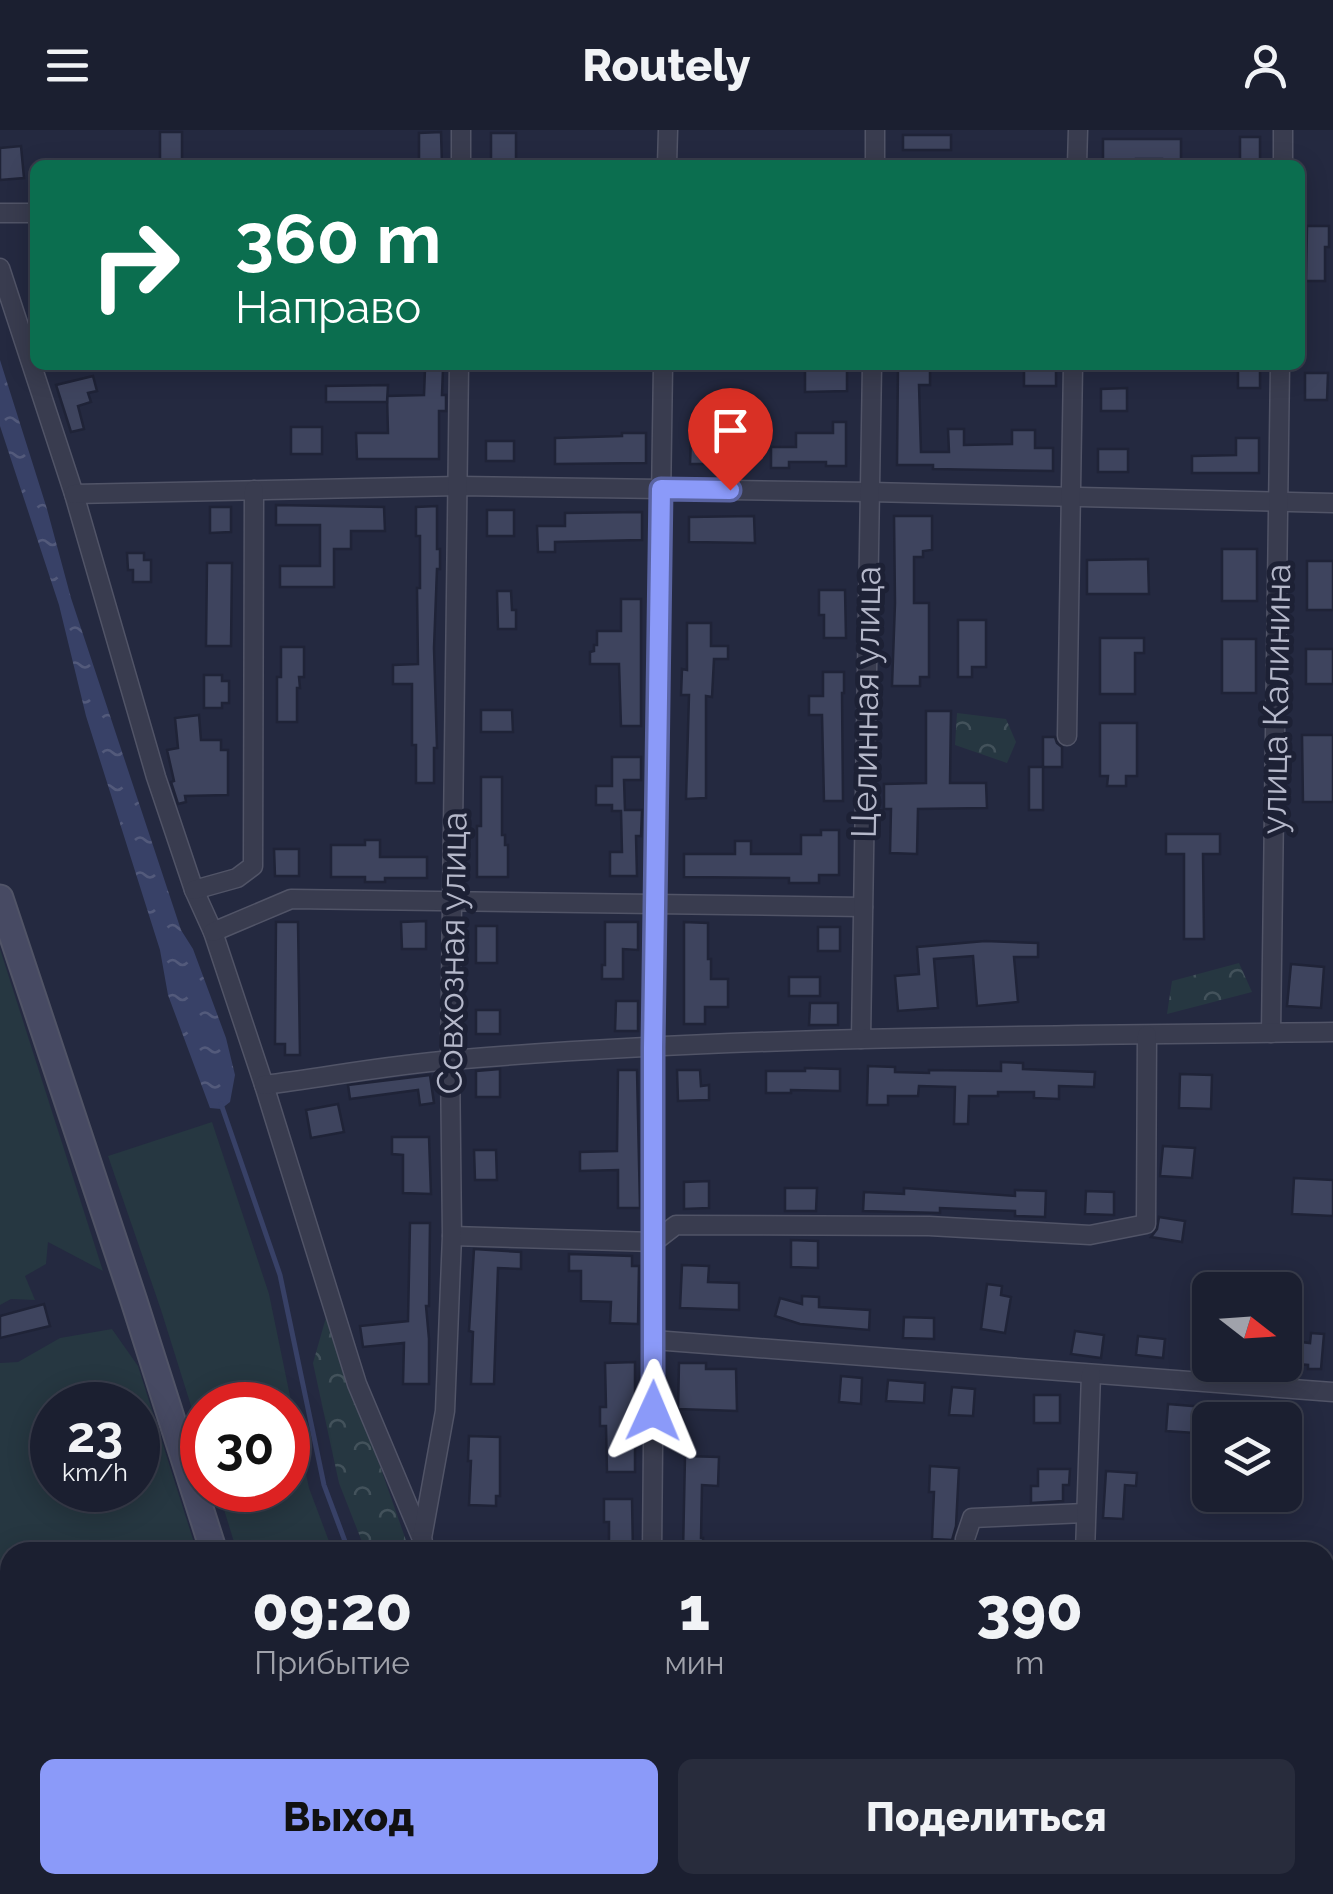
<!DOCTYPE html>
<html lang="ru">
<meta charset="utf-8">
<style>
:root{--surface:#1b1f30;--page:#282c3c;--text:#f1f3f6;--muted:#a0a2ab;--line:#393d4c;--accent:#8b9af9}
body{margin:0;font-family:Raleway,sans-serif;background:var(--page);color:var(--text);height:100vh;display:flex;flex-direction:column;font-size:38px;white-space:nowrap}
*{box-sizing:border-box;margin:0}
p{font-size:32px;color:var(--muted)}
.icon{flex:none;width:55px;height:55px;fill:none;stroke:currentColor;stroke-width:2;stroke-linecap:round;stroke-linejoin:round}
.map{position:relative;flex:1;overflow:hidden}
.sheet{position:absolute;left:0px;top:1412px;width:1335px;height:352px;display:flex;flex-direction:column;background:var(--surface);border-radius:30px 30px 0 0;box-shadow:0 5px 25px #0003,0 0 0 2px var(--line)}
.sheet>*{flex:none}
.hud{position:absolute;left:30px;top:30px;width:1275px;height:210px;border-radius:15px;box-shadow:0 5px 25px #0003,0 0 0 2px var(--line);background:#0b6e4f;color:#fff;overflow:hidden}
.needle{width:65px;rotate:107deg}
.controls{position:absolute;left:1192px;top:1142px;display:grid;gap:20px}
.controls a{display:grid;place-items:center;width:110px;height:110px;border-radius:15px;background:var(--surface);box-shadow:0 5px 25px #0003,0 0 0 2px var(--line);font-size:50px}
.speed{position:absolute;left:30px;top:1252px;display:flex;gap:20px;font-size:50px;font-weight:700;text-align:center}
.speed>*{display:grid;place-content:center;width:130px;height:130px;border-radius:50%;background:var(--surface);box-shadow:0 5px 25px #0003,0 0 0 2px var(--line);line-height:1}
.speed small{font-size:25px;font-weight:400}
.speed .limit{border:15px solid #d22;background:#fff;color:#111}
.pin{position:absolute;display:grid;place-items:center;width:85px;height:85px;color:#fff;margin:-102px -42px;border-radius:50% 50% 50% 0;rotate:-45deg;box-shadow:0 0 10px #0007}
.pin .icon{rotate:45deg}
.me{position:absolute;width:110px;margin:-55px;rotate:1deg;stroke-linejoin:round;filter:drop-shadow(0 0 8px #0008)}
.turn{display:flex;align-items:center;gap:35px;height:210px;padding:0 40px;font-size:45px}
.turn .icon{width:130px;height:130px;stroke-width:2.5}
.turn b{display:block;font-size:70px;line-height:85px}
.eta{display:flex;justify-content:space-evenly;align-items:center;height:170px;text-align:center}
.eta b{font-size:60px;font-weight:800;line-height:70px}
.button{display:flex;gap:20px;margin-top:auto;padding:20px 40px}
.button a{flex:1;height:115px;border-radius:15px;background:var(--accent);color:#111;font-size:40px;font-weight:800;line-height:115px;text-align:center}
.button a+a{background:var(--page);color:var(--text)}
header{display:flex;justify-content:space-between;align-items:center;height:130px;padding:0 40px;background:var(--surface);font-size:45px;font-weight:800}
.map>svg:first-child{display:block}
.green{fill:#263741;fill-rule:evenodd}
.forest{fill:url(#forest-crowns)}
.water{fill:url(#water-ripples)}
.lines{fill:none;stroke-linecap:round;stroke-linejoin:round}
.stream{stroke:#384167;stroke-width:5}
.building{fill:#3e445e;stroke:#1f2337;stroke-width:2.5}
.minor-casing{stroke:#515467;stroke-width:21}
.secondary-casing{stroke:#515467;stroke-width:29}
.minor{stroke:#393c4f;stroke-width:18}
.secondary{stroke:#474a63;stroke-width:25}
.route-casing{stroke:#5a64a2;stroke-width:25}
.route{stroke:#8b9af9;stroke-width:18}
.labels{text-anchor:middle;stroke-width:10;stroke-linejoin:round;paint-order:stroke}
.street-label{font-size:35px;fill:#b5b8ca;stroke:#1d2135}
</style>
<header><svg class="icon" aria-label="menu" viewBox="0 0 24 24"><path d="M4 6h16M4 12h16M4 18h16"/></svg>Routely<svg class="icon" aria-label="person" viewBox="0 0 24 24"><circle cx="12" cy="8" r="4"/><path d="M4 21q1-7 8-7t8 7"/></svg></header>
<div class="map">
<svg width="1333" height="1764" viewBox="0 0 1333 1764">
<defs>
<pattern id="forest-crowns" width="20" height="18" patternUnits="userSpaceOnUse" patternTransform="scale(2.5)"><rect width="20" height="18" fill="#263741"/><path d="M2 6a3 3 0 1 1 6 0M12 15a3 3 0 1 1 6 0" fill="none" stroke="#43525b"/></pattern>
<pattern id="water-ripples" width="26" height="14" patternUnits="userSpaceOnUse" patternTransform="scale(2.5)"><rect width="26" height="14" fill="#384167"/><path d="M2 4q2-2 4 0t4 0M15 11q2-2 4 0t4 0" fill="none" stroke="#535a7b"/></pattern>
</defs>
<rect width="100%" height="100%" fill="#242940"/>
<g class="green">
<path d="M0 819 103 1141 48 1112 46 1134 25 1146 35 1170 11 1169 0 1175Z"/>
<path d="M212 992 269 1164 309 1358 333 1422H237L218 1360H288V1275H202V1311L161 1180 108 1026Z"/>
<path d="M112 1199 138 1236 197 1422H10V1755H304L307 1764H0V1233L18 1232 60 1208ZM52 1275H138V1360H52Z"/>
</g>
<g class="forest">
<path d="M957 583 1006 589 1016 612 1007 633 955 615Z"/>
<path d="M1239 833 1252 862 1167 884 1172 851Z"/>
<path d="M327 1184 410 1422H366L339 1353 313 1233Z"/>
</g>
<path class="water" d="M0 230 47 379 71 468 181 800 193 819 226 908 235 945 230 972 221 979 210 978 168 865 160 820 86 586 59 475 0 296Z"/>
<g class="lines">
<g class="stream">
<path d="M221 974 280 1145 324 1355 349 1422"/>
<path d="M470 1755 473 1764"/>
</g>
</g>
<g class="building">
<rect x="160" y="2" width="22" height="33"/>
<path d="M441 2 442 35H419V3Z"/>
<rect x="491" y="3" width="25" height="28"/>
<rect x="903" y="5" width="48" height="15"/>
<rect x="1240" y="7" width="20" height="28"/>
<path d="M1103 9H1181V35H1162V29H1136V35H1103Z"/>
<path d="M21 16 24 48 0 50V18Z"/>
<path d="M1307 96H1329V117H1325V151H1306Z"/>
<path d="M805 235H847V261L805 262Z"/>
<path d="M898 235H930V255H919L921 322H949L948 299H964V315L1012 314V300H1035V318H1053V341L933 339V335H897Z"/>
<rect x="1238" y="235" width="22" height="23"/>
<rect x="1024" y="236" width="32" height="20"/>
<path d="M425 239H443L442 265H446V281H439V329H357L356 303H388L387 266 424 265Z"/>
<path d="M1305 243H1328L1327 270H1305Z"/>
<path d="M93 246 97 261 88 263 91 272 78 276 84 299 71 302 56 255Z"/>
<path d="M388 255 387 272H326V256Z"/>
<path d="M1127 258V281H1101V259Z"/>
<path d="M692 282H712L713 334H690Z"/>
<path d="M833 292H846V336H826V332H789V338H771V317H796V303H833Z"/>
<rect x="291" y="297" width="31" height="27"/>
<path d="M622 303H646V333L555 334V308L622 306Z"/>
<path d="M1236 308H1259V343H1192V326L1236 325Z"/>
<rect x="486" y="311" width="28" height="20"/>
<rect x="1098" y="319" width="30" height="23"/>
<path d="M276 375 384 377 385 401H351V419H334V457H280V436H320V395H276Z"/>
<path d="M437 376V419H440V439H437L434 518 437 618H434V653H416V615H412V554H393V535L418 534 417 458H420V406H416V377Z"/>
<path d="M210 377H231V402L210 403Z"/>
<rect x="487" y="380" width="27" height="26"/>
<path d="M642 382V410L555 412V422H538L537 396H565V383Z"/>
<path d="M754 386 755 413 689 412V387Z"/>
<path d="M894 386H932V420L923 421V427H914V473H929V547H920V556H892L895 473Z"/>
<rect x="1222" y="419" width="35" height="52"/>
<path d="M127 423H144V430H151V452H133V440H128Z"/>
<path d="M1148 429 1149 464H1087V430Z"/>
<rect x="1307" y="431" width="26" height="49"/>
<path d="M207 433H232L231 516H206Z"/>
<path d="M819 460H845L846 508H824V485H819Z"/>
<path d="M497 461H511L512 480H516V499H498Z"/>
<path d="M621 469H641V596H621L619 534H590V522L594 521V515H597V501H621Z"/>
<path d="M958 490H986V537H972V547H958Z"/>
<path d="M687 493H711V516H728V529H714L712 567 706 566V668L686 669 689 565H681L682 539 687 540Z"/>
<path d="M1100 508H1144V523H1135V564H1100Z"/>
<rect x="1222" y="509" width="34" height="54"/>
<path d="M281 517H304V547H299L300 558H297V592H277V547H281Z"/>
<rect x="1306" y="519" width="27" height="35"/>
<path d="M823 542H844V563H842L843 671H824L822 585H809V566H823Z"/>
<path d="M204 545H222V551H229V573H222V578H204Z"/>
<path d="M481 580H512L513 602H481Z"/>
<path d="M926 581H951L950 653H986L987 678 918 679 917 724 890 723 891 679H884V654L926 653Z"/>
<path d="M199 585 201 610H221V620H228V665L185 666 186 672 178 674 171 652 174 651 167 620 178 618 175 588Z"/>
<path d="M1100 593H1137V646H1126V656H1107L1108 646H1100Z"/>
<path d="M1302 605H1333V672H1303Z"/>
<path d="M1043 607H1055L1057 613 1062 617V637H1043Z"/>
<path d="M612 627H641V650H624L625 680H642L641 706H636L637 746H610V722H622L621 681H612V675H596V656H612Z"/>
<rect x="1029" y="637" width="14" height="43"/>
<path d="M481 647H502V705H505V715H508V747H477V696H481Z"/>
<path d="M821 700H839V745H819V753H789V748L684 747V724H735V711H751V724H801V705H821Z"/>
<path d="M1166 704H1220V724H1203L1204 809H1184V724H1166Z"/>
<path d="M365 710H380V727H427V748H385V752H365V747H331V715H365Z"/>
<path d="M274 719H299V746H275Z"/>
<path d="M426 791V819H402L401 792Z"/>
<path d="M276 792H298L300 925H285V914H275Z"/>
<path d="M605 792H638V820L623 819V849H602V835H605Z"/>
<path d="M684 792 708 793V829H711V849H728V877H705V894H684Z"/>
<rect x="476" y="796" width="21" height="37"/>
<rect x="818" y="797" width="22" height="24"/>
<path d="M985 811 1038 813V827H1014L1018 872 977 876 973 826 934 829 938 878 898 881 895 846 919 844 917 817Z"/>
<path d="M1291 834 1324 837 1321 878 1287 876Z"/>
<rect x="789" y="847" width="31" height="19"/>
<path d="M616 871H638V901H615Z"/>
<path d="M810 873H838V895H809Z"/>
<rect x="476" y="880" width="24" height="24"/>
<path d="M1001 932 1023 933V939L1095 942 1094 957 1059 956V969L1034 968V962H998V966H969L968 994H954L955 957 919 956 918 966H888V975H867L868 936 895 937V942L929 943V940L1001 941Z"/>
<path d="M805 938 840 939V961L791 960V963H766V941H805Z"/>
<path d="M500 939V967H476V941Z"/>
<path d="M618 940H637L640 1078H618V1040L580 1041V1022L617 1021Z"/>
<path d="M677 940H700L701 956 709 955V970L678 971Z"/>
<path d="M1180 944 1212 945 1211 979 1179 978Z"/>
<path d="M430 945 434 973 420 975 418 960 350 969 348 955Z"/>
<path d="M338 974 344 1002 311 1008 306 980Z"/>
<path d="M392 1007H429L431 1064 403 1063V1025L392 1024Z"/>
<path d="M1163 1016 1195 1018 1192 1048 1160 1046Z"/>
<path d="M474 1020H496L497 1050H475Z"/>
<path d="M1294 1048 1333 1050V1086L1292 1084Z"/>
<path d="M709 1051V1078L684 1079V1052Z"/>
<path d="M785 1058H817L816 1081H785Z"/>
<path d="M904 1058 1015 1066V1060L1046 1061 1045 1087 1015 1086V1081L940 1078V1083L863 1081 864 1062 904 1064Z"/>
<path d="M1086 1061 1114 1062V1085L1085 1084Z"/>
<path d="M1159 1087 1185 1091 1182 1112 1151 1107 1157 1099Z"/>
<path d="M410 1093H430L429 1176H426L429 1209V1254H403L404 1213 363 1217 360 1196 408 1191Z"/>
<path d="M791 1110 818 1111V1138L791 1137Z"/>
<path d="M474 1119 521 1122V1139L498 1138 494 1254H471L473 1202 469 1201Z"/>
<path d="M569 1124 632 1126V1136H639L638 1194 610 1193 611 1172 581 1171V1141H569Z"/>
<path d="M682 1135 709 1136 708 1152 739 1153V1180L680 1178Z"/>
<path d="M987 1154 1002 1156 1001 1165 1011 1167 1005 1203 981 1199Z"/>
<path d="M802 1166 819 1167V1177L870 1180 869 1200 800 1194 775 1186 780 1168 802 1174Z"/>
<path d="M44 1174 50 1196 0 1208V1186Z"/>
<path d="M904 1187 934 1188V1209L903 1208Z"/>
<path d="M1075 1201 1104 1205 1101 1228 1071 1224Z"/>
<path d="M1311 1203 1324 1204 1321 1239H1308V1235L1285 1233V1210L1310 1213Z"/>
<path d="M1138 1206 1165 1209 1163 1228 1136 1225Z"/>
<path d="M635 1232V1342H607L606 1296H600V1277H606L605 1233Z"/>
<path d="M679 1233H706V1239H736L737 1281 678 1279Z"/>
<path d="M841 1246 862 1248 861 1274 839 1272Z"/>
<path d="M888 1250 925 1253 924 1273 886 1271Z"/>
<path d="M952 1257 975 1259 973 1286 949 1285Z"/>
<rect x="1034" y="1265" width="26" height="28"/>
<path d="M1168 1274 1253 1281 1252 1290H1210V1304L1166 1301Z"/>
<path d="M469 1306 500 1307V1366H496V1376L469 1375 471 1331H468Z"/>
<path d="M685 1326 719 1327 718 1356 702 1355 701 1408H703V1422H683Z"/>
<path d="M930 1336 959 1338 956 1396 952 1410 932 1409 934 1362H929Z"/>
<path d="M1038 1339H1070L1069 1355H1063V1371L1031 1373V1356H1038Z"/>
<path d="M1106 1341 1137 1343 1136 1356 1125 1355 1123 1389 1103 1388Z"/>
<path d="M604 1369H632L633 1422H609V1392H604Z"/>
</g>
<g class="lines">
<g class="minor-casing">
<g id="minor">
<path d="M461 35V0"/>
<path d="M667 35 668 0"/>
<path d="M875 35V0"/>
<path d="M1077 35 1078 0"/>
<path d="M1283 35V0"/>
<path d="M0 83H35"/>
<path d="M0 138 74 364 156 647 194 760 213 802 264 955 357 1254 422 1409 426 1422"/>
<path d="M74 364 459 356 870 362 1333 373"/>
<path d="M1067 606 1073 235"/>
<path d="M194 760 237 748 253 736 254 360"/>
<path d="M213 802 291 769 863 777"/>
<path d="M1271 903 1280 235"/>
<path d="M861 909 872 235"/>
<path d="M264 955C327 947 389 935 452 930 745 905 1040 906 1333 902"/>
<path d="M452 1106 654 1112 676 1095 929 1096 1090 1105 1146 1094 1147 905"/>
<path d="M654 1210 1333 1262"/>
<path d="M422 1408 445 1281 452 1106 450 930 459 235"/>
<path d="M652 1422 654 1210 653 918 663 235"/>
<path d="M964 1422 965 1409 972 1388 1085 1383"/>
<path d="M1085 1422 1091 1244"/>
<path d="M1325 1572H1333"/>
<path d="M542 1755 544 1764"/>
<path d="M1100 1755 1101 1764"/>
<path d="M648 1764V1755"/>
<path d="M875 1764 879 1755"/>
</g>
</g>
<g class="secondary-casing">
<g id="secondary">
<path d="M0 768 134 1171 214 1422"/>
<path d="M322 1755 325 1764"/>
</g>
</g>
<use href="#minor" class="minor"/>
<use href="#secondary" class="secondary"/>
</g>
<g class="lines">
<g class="route-casing">
<path id="route" d="M653 1281V918L661 359 730 360"/>
</g>
<use href="#route" class="route"/>
</g>
<g class="labels">
<g class="street-label">
<text transform="translate(1276 569) rotate(-89)" y="12">улица Калинина</text>
<text transform="translate(866 572) rotate(-89)" y="12">Целинная улица</text>
<text transform="translate(452 823) rotate(-89)" y="12">Совхозная улица</text>
</g>
</g>
</svg>
<div class="controls">
<a><svg class="needle" viewBox="-14 -14 28 28"><path d="M0-13l5 13h-10z" fill="#e53935"/><path d="M0 13l5-13h-10z" fill="#a0a2ab"/></svg></a>
<a><svg class="icon" aria-label="layers" viewBox="0 0 24 24"><path d="M12 4l9 5-9 5-9-5zM3 14l9 5 9-5"/></svg></a>
</div>
<div class="speed"><div>23<small>km/h</small></div><div class="limit">30</div></div>
<div class="pin" style="left:730px;top:360px;background:#d93025"><svg class="icon" aria-label="arrive" viewBox="0 0 24 24"><path d="M6 21V4h12l-3 4 3 4H6"/></svg></div>
<svg class="me" style="left:653px;top:1281px" viewBox="-20 -20 40 40"><path d="M0-17L14 15 0 8-14 15z" fill="#8b9af9" stroke="#fff" stroke-width="4"/></svg>
<div class="hud">
<div class="turn"><svg class="icon" aria-label="right" viewBox="0 0 24 24"><path d="M7 20v-9h11M14 6l5 5-5 5"/></svg><div><b>360 m</b>Направо</div></div>
</div>
<section class="sheet">
<div class="eta">
<div><b>09:20</b><p>Прибытие</p></div>
<div><b>1</b><p>мин</p></div>
<div><b>390</b><p>m</p></div>
</div>
<div class="button"><a>Выход</a><a>Поделиться</a></div>
</section>
</div>
